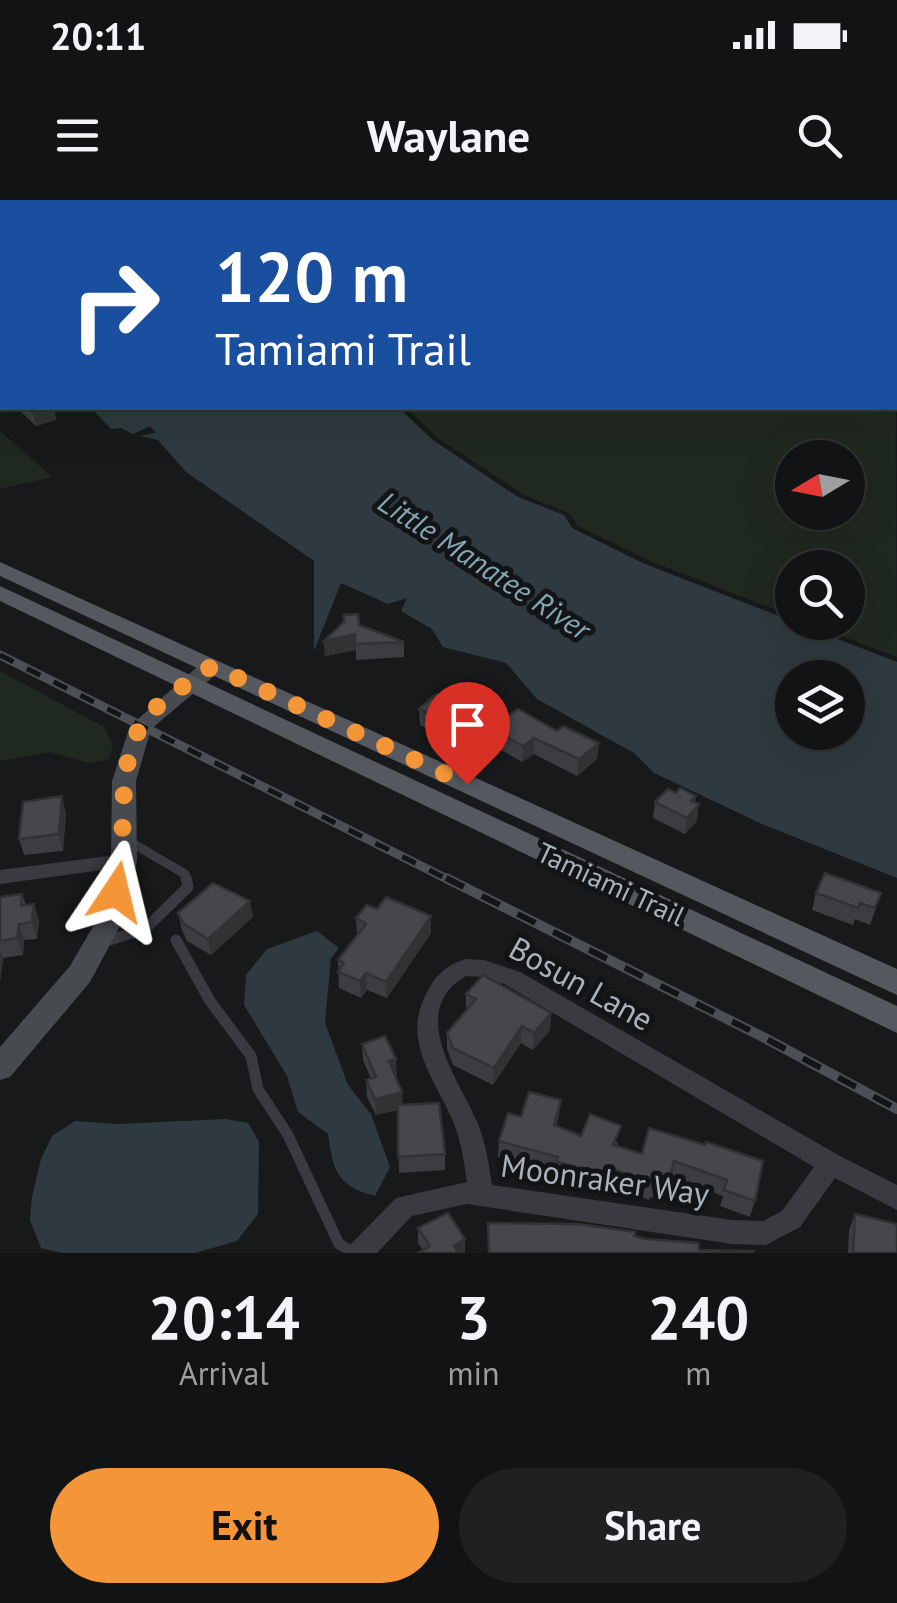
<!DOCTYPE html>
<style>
:root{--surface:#121314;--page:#1f2022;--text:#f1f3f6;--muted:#9c9ea0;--line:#313234;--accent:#f49537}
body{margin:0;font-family:"PT Sans",sans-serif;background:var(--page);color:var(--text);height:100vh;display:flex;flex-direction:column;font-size:38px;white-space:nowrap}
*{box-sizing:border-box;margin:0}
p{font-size:32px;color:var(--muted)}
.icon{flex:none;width:55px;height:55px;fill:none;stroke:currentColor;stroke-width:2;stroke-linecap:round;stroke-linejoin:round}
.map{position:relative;height:1053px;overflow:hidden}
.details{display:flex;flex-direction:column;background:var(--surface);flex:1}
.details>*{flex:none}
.hud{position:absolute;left:0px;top:0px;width:898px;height:210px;box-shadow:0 10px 40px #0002,0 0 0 2px var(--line);background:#1a4fa0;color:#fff;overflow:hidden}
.needle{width:65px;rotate:260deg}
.tools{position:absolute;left:775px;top:240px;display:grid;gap:20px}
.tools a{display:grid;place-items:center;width:90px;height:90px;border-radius:50%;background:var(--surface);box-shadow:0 10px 40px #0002,0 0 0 2px var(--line);font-size:50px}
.pin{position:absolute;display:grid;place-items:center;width:85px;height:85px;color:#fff;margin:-102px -42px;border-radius:50% 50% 50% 0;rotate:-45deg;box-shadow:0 0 10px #0007}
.pin .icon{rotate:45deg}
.me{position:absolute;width:110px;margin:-55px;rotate:10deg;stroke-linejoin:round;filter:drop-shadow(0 0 8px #0008)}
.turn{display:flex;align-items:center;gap:35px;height:210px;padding:0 50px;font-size:45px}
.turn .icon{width:130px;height:130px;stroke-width:2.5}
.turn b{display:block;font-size:70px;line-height:85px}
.eta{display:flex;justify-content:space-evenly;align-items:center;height:170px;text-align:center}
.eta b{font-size:60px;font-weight:700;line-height:70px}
.cta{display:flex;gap:20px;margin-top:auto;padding:20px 50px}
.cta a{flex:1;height:115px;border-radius:60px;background:var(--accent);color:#111;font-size:40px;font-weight:700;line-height:115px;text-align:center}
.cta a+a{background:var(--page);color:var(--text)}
.status{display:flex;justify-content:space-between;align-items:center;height:70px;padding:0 50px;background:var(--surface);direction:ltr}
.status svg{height:28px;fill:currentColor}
header{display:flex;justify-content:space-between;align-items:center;height:130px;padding:0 50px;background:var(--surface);font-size:45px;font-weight:700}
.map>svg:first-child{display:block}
.green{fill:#202920;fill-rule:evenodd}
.water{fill:#2e3a3f;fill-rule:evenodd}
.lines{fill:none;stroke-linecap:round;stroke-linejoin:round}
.lane-far1{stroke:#393b40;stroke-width:9}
.lane{stroke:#393b40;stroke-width:11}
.street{fill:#393b40;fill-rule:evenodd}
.secondary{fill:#474b50;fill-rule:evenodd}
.primary{fill:#55595f;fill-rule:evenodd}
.rail-far1-casing{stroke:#4c5055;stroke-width:9}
.rail-casing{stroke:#4c5055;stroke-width:10}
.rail-far1{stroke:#131416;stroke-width:5;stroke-dasharray:15;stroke-linecap:butt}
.rail{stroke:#131416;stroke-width:6;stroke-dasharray:20;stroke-linecap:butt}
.wall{fill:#3b3d40}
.shaded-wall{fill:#303234}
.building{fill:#45474b;stroke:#303234;stroke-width:2.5}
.route{stroke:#f49537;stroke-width:18;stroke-dasharray:0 32.4}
.labels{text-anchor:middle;stroke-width:10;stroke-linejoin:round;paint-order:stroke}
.street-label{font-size:28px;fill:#abb2ba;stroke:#131416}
.water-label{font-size:30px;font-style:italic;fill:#82a6b5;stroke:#131416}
.near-street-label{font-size:32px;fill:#abb2ba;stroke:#131416}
</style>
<div class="status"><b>20:11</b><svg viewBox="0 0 49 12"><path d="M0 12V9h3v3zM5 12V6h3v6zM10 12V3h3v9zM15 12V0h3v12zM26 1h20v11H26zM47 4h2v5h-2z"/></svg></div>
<header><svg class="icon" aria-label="menu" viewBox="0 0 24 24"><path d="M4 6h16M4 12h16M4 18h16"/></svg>Waylane<svg class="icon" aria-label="search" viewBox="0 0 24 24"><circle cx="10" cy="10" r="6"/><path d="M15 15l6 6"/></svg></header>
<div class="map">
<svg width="897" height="1053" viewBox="0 0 897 1053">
<rect width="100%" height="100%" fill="#18191b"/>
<g class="green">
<path d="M358 0H897V49L895 51V2Z"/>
<path d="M895 71 897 457 808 423 848 422V368H792V416L650 361 578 326 569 313 524 295 439 239 406 208H895ZM792 258H848V312H792Z"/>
<path d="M0 231 52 277 0 289Z"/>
<path d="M0 471 104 527 113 544 109 559 89 563 50 552 0 561Z"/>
</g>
<g class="water">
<path d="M91 208H399L433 240 518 297 564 315 572 328 645 364 897 462V678L762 624 654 573 634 553 537 499 506 463 443 447 432 429 401 411 407 398 388 404 341 383 314 451V361L186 272 158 240 140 236 156 233 150 226 133 234 121 228 111 229ZM792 478H848V532H792Z"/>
<path d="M317 731 339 748 331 758 325 823 348 885 371 914 390 967 375 996C337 986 333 971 328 934L298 912 287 876 244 805 246 775 267 749Z"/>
<path d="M226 919 248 923 259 942 258 1014 237 1041 195 1053H62L41 1048 30 1020 32 997 41 959 52 936 75 921 118 924Z"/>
</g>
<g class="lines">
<path class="lane-far1" d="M127 640 185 674 187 681"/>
<g class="lane">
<path d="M176 740 210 801 251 856 258 889 288 935 339 1044 354 1053"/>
<path d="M103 742 145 729 188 687 186 678"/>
</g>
<g class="street">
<path d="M124 654 131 656 134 661 131 666 0 684V670Z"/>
<path d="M466 759 484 760 520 772 840 956 897 985V1010L835 978 800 1027 766 1045 732 1044 467 1004 412 1016 377 1053H347L351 1044 396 998 467 982C464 961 461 941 453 921 434 878 401 840 427 792 437 774 446 765 466 759ZM466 776 484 777 504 784 814 967 782 1011 763 1021 732 1020 492 985C489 964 486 944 478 924 460 880 405 812 466 776Z"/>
</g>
<path class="secondary" d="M212 460 223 466 220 471 151 529 136 581 137 661 121 724 90 782 10 877 0 880V847L70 766 95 723 111 661 112 581 130 526 204 461Z"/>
<g class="primary">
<path d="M0 362 897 769V795L0 376Z"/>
<path d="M0 386 897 806V833L0 401Z"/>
</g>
<g class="rail-far1-casing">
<path id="rail-far1" d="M0 455 451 681"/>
</g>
<g class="rail-casing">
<path id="rail" d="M446 678 763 837 897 909"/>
</g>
<use href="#rail-far1" class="rail-far1"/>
<use href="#rail" class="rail"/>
</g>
<g class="wall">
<path d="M17 208H54L56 220 36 226Z"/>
<path d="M359 425 404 442V457L356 460V450L325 456 324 441Z"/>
<path d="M454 502V518L437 533 420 525 419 509Z"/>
<path d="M491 528 557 531 599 543 597 559 577 576 534 554 522 562 491 544Z"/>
<path d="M655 602H695L697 621 685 634 653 618Z"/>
<path d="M66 613 63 651 24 655 19 639Z"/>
<path d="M816 693H881L870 725 855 719 853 725 812 710Z"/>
<path d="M22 694 26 705 34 704 39 721 37 739 24 740 23 755 3 758 0 782V697Z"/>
<path d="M178 713 253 717 211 755 187 741 182 730Z"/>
<path d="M356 718 431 733 387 798 367 790 361 798 339 788 338 760 357 735Z"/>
<path d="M466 794 551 813 550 830 533 850 521 843 493 885 453 865 447 849V833L466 810Z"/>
<path d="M362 844 397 875 395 876 403 905 445 954V970L399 973 398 910 376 915 367 897 366 880 371 879 363 860Z"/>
<path d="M559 916 556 926 581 936 618 942 617 946 642 954 705 945 755 1001 750 1017 720 1006 723 996 671 977 665 1001 650 997 649 1000 603 982 598 993 555 977V972L498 957 499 941 521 917Z"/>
<path d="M855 1014 897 1053H848L849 1030Z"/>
<path d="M418 1028 465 1053 423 1050 418 1043Z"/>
</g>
<g class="shaded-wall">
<path d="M48 208H54L56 220 36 226 33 212Z"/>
<path d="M355 434 356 450 325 456 324 441Z"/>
<path d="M454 502V518L437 533V517Z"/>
<path d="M534 538V554L522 562 523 546Z"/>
<path d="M599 543 597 559 577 576 579 559Z"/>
<path d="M62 596 66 613 63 651 59 634Z"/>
<path d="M696 596 694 611 699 604 697 621 685 634 691 601Z"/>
<path d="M250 701 253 717 211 755 208 739Z"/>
<path d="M34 704 39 721 37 739 32 722Z"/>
<path d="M431 716V733L387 798 386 782Z"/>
<path d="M19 724 24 740 23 755 17 738Z"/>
<path d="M0 750 3 758 0 782Z"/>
<path d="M366 773 367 790 361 798 360 781Z"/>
<path d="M551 813 550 830 533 850 534 833Z"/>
<path d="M522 826 521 843 493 885 494 868Z"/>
<path d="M396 859 397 875 390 878 389 861Z"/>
<path d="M402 892 403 908 376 915 375 899Z"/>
<path d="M561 900 559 916 552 941 554 925Z"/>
<path d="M605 966 603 982 598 993 600 977Z"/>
<path d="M465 1039V1053H454V1046Z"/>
</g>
<g class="building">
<path d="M28 208H48L33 212Z"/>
<path d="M358 414 359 425 404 442 355 444V434L324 441 344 422V415Z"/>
<path d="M436 494 454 502 437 517 419 509Z"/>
<path d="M518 509 557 531 563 526 599 543 579 559 534 538 523 546 491 528Z"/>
<path d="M680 588 696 596 691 601 699 604 687 618 655 602 668 589 676 593Z"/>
<path d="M62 596 59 634 19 639 23 602Z"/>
<path d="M825 673 881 693 875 708 860 703 858 708 816 693Z"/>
<path d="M213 683 250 701 208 739 184 724 178 713Z"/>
<path d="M22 694 21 706 34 704 32 722 19 724 17 738 0 741V697Z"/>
<path d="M386 697 431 716 386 782 366 773 360 781 338 772 344 763 338 760 366 724 356 718 367 705 377 709Z"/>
<path d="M483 775 551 813 534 833 522 826 494 868 453 848 447 833 476 799 466 794Z"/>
<path d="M385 836 396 859 389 861 402 892 375 899 366 880 376 877 362 844Z"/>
<path d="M529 892 561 900 554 925 581 936 590 914 621 926 613 945 642 954 649 928 705 945 706 942 763 961 755 1001 724 990 727 980 674 961 668 985 653 981 652 984 605 966 600 977 556 961 558 957 499 941 508 913 521 917Z"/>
<path d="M439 903 445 954 398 957V905Z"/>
<path d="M448 1013 465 1039 454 1046 458 1053H418L430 1046 418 1028Z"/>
<path d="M855 1014 897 1024V1053H853Z"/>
<path d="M488 1023 578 1024 635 1032 634 1036 646 1039 698 1043 699 1050 753 1051V1053H489Z"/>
</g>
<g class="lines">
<path class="route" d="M116 692C129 642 114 569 141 526 156 501 189 483 212 466L467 584"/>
</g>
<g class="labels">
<g class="street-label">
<text transform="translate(611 684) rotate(25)" y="10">Tamiami Trail</text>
</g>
<g class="water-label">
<text transform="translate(484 366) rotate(33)" y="10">Little Manatee River</text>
</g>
<g class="near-street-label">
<text transform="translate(581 784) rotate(29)" y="11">Bosun Lane</text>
<text transform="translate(605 980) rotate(8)" y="11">Moonraker Way</text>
</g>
</g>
</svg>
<div class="tools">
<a><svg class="needle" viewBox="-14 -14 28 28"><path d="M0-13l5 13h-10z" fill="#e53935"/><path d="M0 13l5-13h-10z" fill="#9c9ea0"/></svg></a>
<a><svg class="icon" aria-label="search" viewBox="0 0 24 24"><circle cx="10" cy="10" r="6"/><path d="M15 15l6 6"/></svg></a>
<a><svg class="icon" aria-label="layers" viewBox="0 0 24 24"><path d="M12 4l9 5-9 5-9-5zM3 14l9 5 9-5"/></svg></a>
</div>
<div class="pin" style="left:467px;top:584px;background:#d93025"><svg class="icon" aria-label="arrive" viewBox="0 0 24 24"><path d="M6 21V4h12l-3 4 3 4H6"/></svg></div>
<svg class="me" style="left:116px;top:692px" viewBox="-20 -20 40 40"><path d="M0-17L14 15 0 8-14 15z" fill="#f49537" stroke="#fff" stroke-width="4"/></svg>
<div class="hud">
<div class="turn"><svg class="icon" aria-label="right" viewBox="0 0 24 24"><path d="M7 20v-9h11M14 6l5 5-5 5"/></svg><div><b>120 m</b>Tamiami Trail</div></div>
</div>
</div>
<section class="details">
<div class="eta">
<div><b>20:14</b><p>Arrival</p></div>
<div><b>3</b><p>min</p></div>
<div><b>240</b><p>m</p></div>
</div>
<div class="cta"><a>Exit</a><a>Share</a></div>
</section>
